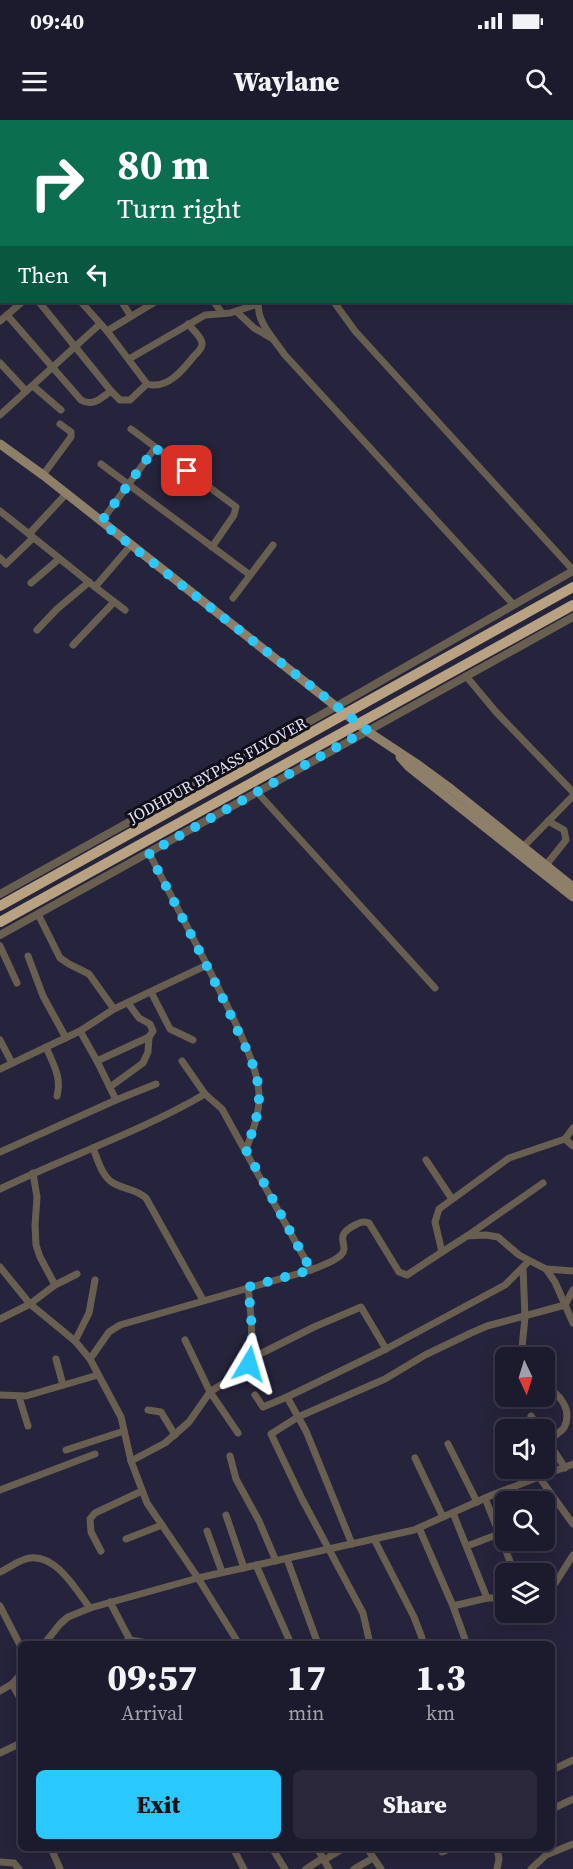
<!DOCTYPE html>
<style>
:root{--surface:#1c1a2d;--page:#292739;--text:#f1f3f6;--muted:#a0a1aa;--line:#3a3849;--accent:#29c8ff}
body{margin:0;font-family:"Source Serif 4",serif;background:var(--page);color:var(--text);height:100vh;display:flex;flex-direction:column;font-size:22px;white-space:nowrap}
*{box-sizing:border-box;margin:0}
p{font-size:20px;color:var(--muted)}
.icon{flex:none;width:33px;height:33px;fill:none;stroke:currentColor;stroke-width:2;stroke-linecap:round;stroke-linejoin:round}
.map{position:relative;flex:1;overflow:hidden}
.sheet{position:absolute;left:18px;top:1521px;width:537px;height:210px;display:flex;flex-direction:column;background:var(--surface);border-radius:9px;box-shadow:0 3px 15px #0003,0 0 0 2px var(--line)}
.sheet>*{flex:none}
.top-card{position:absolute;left:0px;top:0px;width:573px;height:183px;box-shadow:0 3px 15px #0003,0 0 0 2px var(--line);background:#0b6e4f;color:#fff;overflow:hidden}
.needle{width:39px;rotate:176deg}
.tools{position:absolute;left:495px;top:1227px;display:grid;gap:12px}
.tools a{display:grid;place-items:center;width:60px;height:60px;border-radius:9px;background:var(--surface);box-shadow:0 3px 15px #0003,0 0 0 2px var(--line);font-size:30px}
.pin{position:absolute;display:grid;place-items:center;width:51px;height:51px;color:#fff;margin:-26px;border-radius:12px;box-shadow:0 3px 9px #0006}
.me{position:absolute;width:66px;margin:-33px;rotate:7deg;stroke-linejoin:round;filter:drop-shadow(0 0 4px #0008)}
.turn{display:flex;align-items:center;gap:21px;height:126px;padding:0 18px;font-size:27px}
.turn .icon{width:78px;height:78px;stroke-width:2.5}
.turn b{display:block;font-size:42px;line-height:51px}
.then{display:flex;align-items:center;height:57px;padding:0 18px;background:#0003;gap:12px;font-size:22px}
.eta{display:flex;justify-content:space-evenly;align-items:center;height:102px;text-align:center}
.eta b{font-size:36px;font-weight:800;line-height:42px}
.action{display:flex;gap:12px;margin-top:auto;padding:12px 18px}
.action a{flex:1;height:69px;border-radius:9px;background:var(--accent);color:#111;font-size:24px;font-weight:800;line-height:69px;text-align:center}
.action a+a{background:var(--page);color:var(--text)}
.status{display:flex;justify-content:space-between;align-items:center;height:42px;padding:0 30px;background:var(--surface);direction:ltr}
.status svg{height:16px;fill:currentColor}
header{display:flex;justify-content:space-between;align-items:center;height:78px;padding:0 18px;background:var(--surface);font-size:27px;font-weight:800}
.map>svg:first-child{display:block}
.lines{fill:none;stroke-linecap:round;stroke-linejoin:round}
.minor{stroke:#695f51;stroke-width:7}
.tertiary{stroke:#695f51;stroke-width:8}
.secondary{stroke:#8e7f68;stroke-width:9}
.trunk-bridge{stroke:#b8a281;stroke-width:10}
.route{stroke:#29c8ff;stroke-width:10;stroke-dasharray:0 18}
.labels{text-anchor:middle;stroke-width:6;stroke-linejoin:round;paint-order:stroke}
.street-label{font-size:16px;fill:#e3e3f4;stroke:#0f0e1a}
</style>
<div class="status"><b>09:40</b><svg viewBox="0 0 49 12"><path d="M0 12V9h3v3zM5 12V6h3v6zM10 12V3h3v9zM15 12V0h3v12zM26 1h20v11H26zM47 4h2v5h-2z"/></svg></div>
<header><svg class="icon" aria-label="menu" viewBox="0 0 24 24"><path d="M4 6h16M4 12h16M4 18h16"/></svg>Waylane<svg class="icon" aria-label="search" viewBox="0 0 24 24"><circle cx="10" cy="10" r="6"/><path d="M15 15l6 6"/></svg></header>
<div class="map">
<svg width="573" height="1749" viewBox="0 0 573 1749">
<rect width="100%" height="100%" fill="#26233c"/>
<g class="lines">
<g class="minor">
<path d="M33 0 34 2"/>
<path d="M129 0 130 2"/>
<path d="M209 0 211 2"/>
<path d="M279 0 280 2"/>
<path d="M298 0 299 2"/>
<path d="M372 0 373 2"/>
<path d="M45 2 47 0"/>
<path d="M112 2 114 0"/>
<path d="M313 2 315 0"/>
<path d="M0 81 2 80"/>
<path d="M0 109 2 112"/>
<path d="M0 146 2 145"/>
<path d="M39 182 111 271 120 280H130L147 264"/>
<path d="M81 182 107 211 147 264C167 270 183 250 194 236 197 233 202 229 202 224 202 217 192 209 188 204"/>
<path d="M122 182 130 195"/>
<path d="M214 182 222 193"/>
<path d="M259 182C255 200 274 219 284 234L513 484"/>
<path d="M334 182 355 211 573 450"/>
<path d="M237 192 254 208 273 219"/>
<path d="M7 195 81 280C93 287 101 278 111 271"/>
<path d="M0 201 22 182"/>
<path d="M107 211 155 182"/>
<path d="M129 239 205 195 230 193 258 184"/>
<path d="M0 243 26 271"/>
<path d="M33 266 61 290"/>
<path d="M0 295 100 204"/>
<path d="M131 309 236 387 234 395 212 427"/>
<path d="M101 344 250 455"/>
<path d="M43 355 71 317V312L60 304"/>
<path d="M66 374 29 414 95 467"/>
<path d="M0 391 29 414"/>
<path d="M101 402 155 328"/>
<path d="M0 438 6 444 33 418"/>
<path d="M31 463 59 439"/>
<path d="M233 478 273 425"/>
<path d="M125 490 95 467 131 425"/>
<path d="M37 510 57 489 89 462"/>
<path d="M73 525 114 482"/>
<path d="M466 556 496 592 573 672"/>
<path d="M257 672 435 868"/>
<path d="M523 727 573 676"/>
<path d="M546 745 566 720 564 710 548 701"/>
<path d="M38 794 60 838 69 844 89 854 114 889"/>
<path d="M0 826 17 863"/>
<path d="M28 836 43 876 66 918"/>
<path d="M207 845C222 877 259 942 259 975 260 994 252 1012 246 1030"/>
<path d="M151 872 170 909 193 920"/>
<path d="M80 911 97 941"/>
<path d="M0 920 12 943"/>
<path d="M46 927C53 944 62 957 57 976"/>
<path d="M182 941 205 974 222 989 311 1150"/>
<path d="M0 949 80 911 114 889 207 845 149 733"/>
<path d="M110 967 143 943 148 932 149 917"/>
<path d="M116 980 156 964"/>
<path d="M565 1019 573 1026"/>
<path d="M93 1028C98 1040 102 1058 115 1064 127 1070 136 1069 146 1078L203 1180"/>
<path d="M0 1032 116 980 97 941 149 917 153 911 150 904 139 898 128 883"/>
<path d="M426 1040 452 1079"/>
<path d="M33 1053 37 1077 35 1106 36 1125 40 1137 55 1165"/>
<path d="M0 1069C68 1036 140 1012 205 974"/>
<path d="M467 1116 543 1063"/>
<path d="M442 1132 467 1116 486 1115 498 1117 519 1135 546 1149 555 1162 573 1203"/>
<path d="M0 1147 30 1184 75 1221 90 1239 121 1297 131 1341 147 1383 198 1458 239 1524"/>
<path d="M546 1149 573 1151"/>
<path d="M248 1167C251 1194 254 1218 249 1244"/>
<path d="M0 1199 30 1184 55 1165 77 1154"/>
<path d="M185 1220 210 1272 233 1257 258 1235 314 1207 361 1187 386 1229 287 1277 306 1311 352 1424"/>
<path d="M75 1221 89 1193 95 1160"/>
<path d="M386 1229 505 1165 529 1141"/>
<path d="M521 1238 525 1197 523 1148"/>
<path d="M56 1239 63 1265"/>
<path d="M90 1239 109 1212 120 1205 311 1150C320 1146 334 1142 341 1135 351 1125 331 1117 355 1105 361 1102 363 1101 369 1103L399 1152 407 1155 442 1132 435 1102 439 1089 509 1038 565 1019 573 1008"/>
<path d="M544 1266C560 1273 573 1290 564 1308 559 1313 553 1317 548 1321"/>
<path d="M0 1275 26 1276 98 1255"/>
<path d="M255 1275 263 1287 287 1277"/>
<path d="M19 1277 28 1306"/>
<path d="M148 1290 161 1292 175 1315"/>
<path d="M531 1296 541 1310"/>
<path d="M544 1315 565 1348"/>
<path d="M448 1324 477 1382"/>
<path d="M66 1330 124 1311"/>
<path d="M230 1336 236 1359 259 1401 276 1441"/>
<path d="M415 1338 443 1397"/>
<path d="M131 1341 165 1323 189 1302 210 1272 238 1313"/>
<path d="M539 1357 573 1404"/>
<path d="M0 1370 95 1334"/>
<path d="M485 1378 515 1454"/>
<path d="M453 1393 487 1478H506"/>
<path d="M226 1395 244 1448"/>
<path d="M419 1408 453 1486 466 1522"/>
<path d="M207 1411 222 1452"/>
<path d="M126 1419 162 1405"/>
<path d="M374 1419 414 1497 422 1518"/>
<path d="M467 1426 499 1414"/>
<path d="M101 1431 91 1412 90 1399 95 1393 142 1371"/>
<path d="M287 1439 318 1524"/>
<path d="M256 1445 291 1524"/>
<path d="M0 1452C9 1448 20 1439 30 1438 57 1435 76 1470 90 1488"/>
<path d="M544 1470 556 1462 573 1435"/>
<path d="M110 1482 130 1520 142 1522 146 1524"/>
<path d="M0 1486 21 1527"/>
<path d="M453 1486 487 1478"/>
<path d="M44 1524 60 1504 68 1497 90 1488 198 1458 414 1410 492 1375 573 1344"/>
<path d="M120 1524 130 1520"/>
<path d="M370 1524 363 1493 302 1379 271 1314 298 1297 385 1259 425 1235 471 1213 487 1206 565 1185 573 1170"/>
<path d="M12 1564 21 1580"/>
<path d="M0 1571 12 1564 21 1554"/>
<path d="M0 1633 21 1623"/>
<path d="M552 1650 573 1640"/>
<path d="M552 1689 573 1679"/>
<path d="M51 1728 60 1749"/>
<path d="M233 1728 244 1749"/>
<path d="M272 1728 285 1749"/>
<path d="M317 1728 323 1738"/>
<path d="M367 1728 381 1749"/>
<path d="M497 1728 499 1739 497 1749"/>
<path d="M442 1732 452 1728"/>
<path d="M324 1740 344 1728"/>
<path d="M0 1742 14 1743 19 1749"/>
<path d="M306 1749 323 1738 329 1749"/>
<path d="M354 1749 373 1738"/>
<path d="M531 1749 546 1735 573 1724"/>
</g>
<g class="tertiary">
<path d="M0 774 337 586 573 451"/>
<path d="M0 815 573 497"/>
</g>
<g class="secondary">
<path d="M0 324 43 355 367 611 417 644 451 669 573 767"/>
<path d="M400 637 409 647 573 777"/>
</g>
<g class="trunk-bridge">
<path d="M0 786 573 467"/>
<path d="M0 802 573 485"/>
</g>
</g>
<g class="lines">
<path class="route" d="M187 351 155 328 101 402 367 610 149 733C177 788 206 842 232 898 242 922 259 949 259 976 259 995 252 1012 246 1030L311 1150 248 1167C251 1194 254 1218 249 1244"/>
</g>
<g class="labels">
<g class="street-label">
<text transform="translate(217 650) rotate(-29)" y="6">JODHPUR BYPASS FLYOVER</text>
</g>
</g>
</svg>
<div class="tools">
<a><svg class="needle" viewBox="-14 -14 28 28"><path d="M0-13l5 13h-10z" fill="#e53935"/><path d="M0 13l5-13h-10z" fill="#a0a1aa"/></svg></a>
<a><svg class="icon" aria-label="sound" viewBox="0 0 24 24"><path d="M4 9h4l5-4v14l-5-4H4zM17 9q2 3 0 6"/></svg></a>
<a><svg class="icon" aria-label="search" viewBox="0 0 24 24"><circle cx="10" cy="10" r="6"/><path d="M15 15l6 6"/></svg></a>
<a><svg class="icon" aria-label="layers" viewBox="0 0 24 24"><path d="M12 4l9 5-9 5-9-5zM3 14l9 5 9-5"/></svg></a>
</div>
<div class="pin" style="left:187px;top:351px;background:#d93025"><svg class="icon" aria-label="arrive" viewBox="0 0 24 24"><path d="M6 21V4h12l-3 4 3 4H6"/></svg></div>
<svg class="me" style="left:249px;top:1244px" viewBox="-20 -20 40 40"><path d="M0-17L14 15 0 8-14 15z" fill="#29c8ff" stroke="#fff" stroke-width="4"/></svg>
<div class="top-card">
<div class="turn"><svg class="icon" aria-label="right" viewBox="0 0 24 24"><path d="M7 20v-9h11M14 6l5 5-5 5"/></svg><div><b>80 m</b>Turn right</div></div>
<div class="then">Then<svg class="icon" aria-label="left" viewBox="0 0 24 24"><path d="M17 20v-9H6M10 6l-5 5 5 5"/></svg></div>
</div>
<section class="sheet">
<div class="eta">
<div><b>09:57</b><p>Arrival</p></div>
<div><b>17</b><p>min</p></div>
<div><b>1.3</b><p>km</p></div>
</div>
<div class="action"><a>Exit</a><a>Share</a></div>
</section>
</div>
